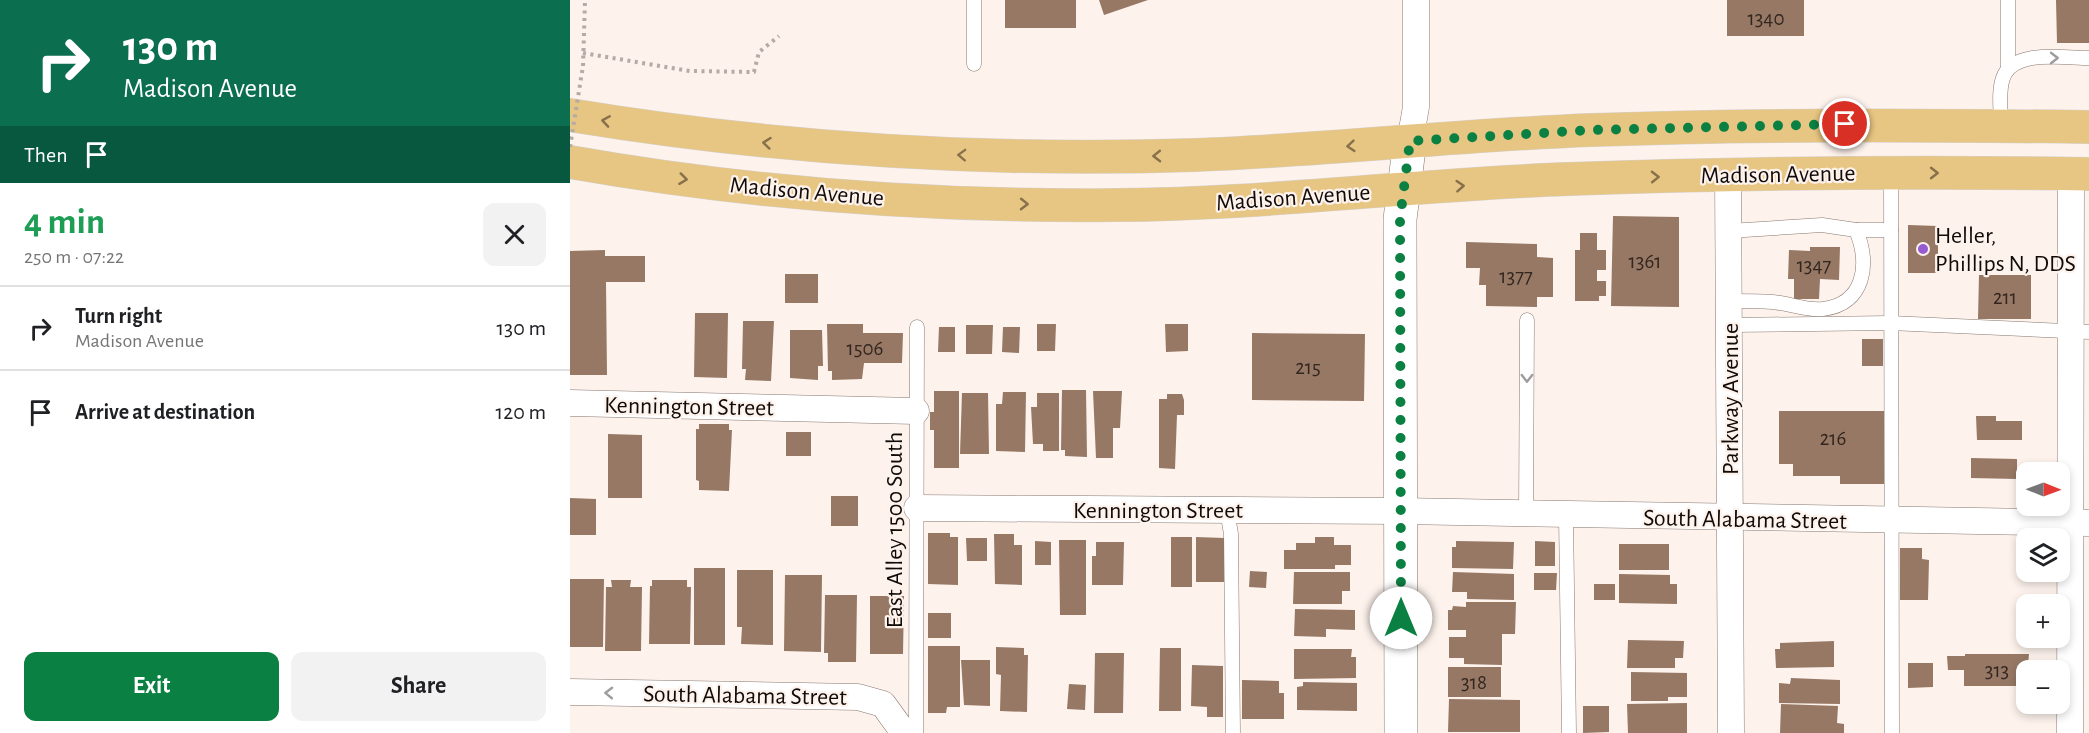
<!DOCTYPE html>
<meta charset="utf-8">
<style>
:root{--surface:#fff;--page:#f2f2f2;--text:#202124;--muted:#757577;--line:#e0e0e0;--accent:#0b8043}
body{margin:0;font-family:"Alegreya Sans",sans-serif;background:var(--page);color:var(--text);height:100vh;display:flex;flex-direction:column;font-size:22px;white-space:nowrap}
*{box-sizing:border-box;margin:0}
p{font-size:20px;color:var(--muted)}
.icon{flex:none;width:33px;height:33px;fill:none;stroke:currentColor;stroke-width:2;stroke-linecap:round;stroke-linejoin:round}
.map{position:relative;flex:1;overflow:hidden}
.side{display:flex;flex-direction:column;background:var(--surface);width:570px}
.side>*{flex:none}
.banner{background:#0b6e4f;color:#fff;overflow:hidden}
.needle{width:39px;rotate:91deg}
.fabs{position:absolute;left:1446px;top:462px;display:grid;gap:12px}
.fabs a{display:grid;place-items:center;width:54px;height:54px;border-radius:12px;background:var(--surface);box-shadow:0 3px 9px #0003;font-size:30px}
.pin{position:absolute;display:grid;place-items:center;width:51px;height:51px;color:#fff;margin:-26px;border:3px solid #fff;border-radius:50%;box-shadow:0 2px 6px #0007}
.me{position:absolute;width:66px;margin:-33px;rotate:0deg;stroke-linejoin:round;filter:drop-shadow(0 0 4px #0008)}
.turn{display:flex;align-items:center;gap:21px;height:126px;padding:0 24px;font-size:27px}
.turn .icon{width:78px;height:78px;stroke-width:2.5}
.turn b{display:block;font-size:42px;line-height:51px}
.then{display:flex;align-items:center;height:57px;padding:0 24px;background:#0003;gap:12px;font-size:22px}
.round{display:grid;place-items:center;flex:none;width:63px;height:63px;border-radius:12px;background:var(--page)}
.overview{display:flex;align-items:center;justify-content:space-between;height:102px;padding:0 24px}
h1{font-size:36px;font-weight:600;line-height:45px;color:#1e9e55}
.primary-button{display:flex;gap:12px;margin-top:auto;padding:12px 24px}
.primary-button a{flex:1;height:69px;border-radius:12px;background:var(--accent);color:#fff;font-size:24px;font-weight:600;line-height:69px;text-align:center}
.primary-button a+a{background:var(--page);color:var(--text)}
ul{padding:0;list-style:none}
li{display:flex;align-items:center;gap:18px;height:84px;padding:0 24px;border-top:2px solid var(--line)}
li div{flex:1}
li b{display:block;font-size:22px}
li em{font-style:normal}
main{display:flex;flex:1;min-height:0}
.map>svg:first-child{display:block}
.building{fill:#967865}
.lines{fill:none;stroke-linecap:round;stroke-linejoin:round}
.service-casing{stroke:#88786f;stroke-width:15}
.minor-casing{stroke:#88786f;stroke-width:27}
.tertiary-casing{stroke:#88786f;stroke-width:34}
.primary-casing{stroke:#d4d3d3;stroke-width:34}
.path{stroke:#b4aba6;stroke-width:4;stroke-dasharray:3 4.5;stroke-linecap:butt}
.service{stroke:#fff;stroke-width:14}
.minor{stroke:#fff;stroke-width:26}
.tertiary{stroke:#fff;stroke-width:33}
.primary{stroke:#e7c582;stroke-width:33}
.path-bridge{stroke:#b4aba6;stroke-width:4;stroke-dasharray:3 4.5;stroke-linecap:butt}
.oneway{stroke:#9f9d9c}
.oneway2{stroke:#86714b}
.route{stroke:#0b8043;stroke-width:10;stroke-dasharray:0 18}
.poi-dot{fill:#965ad1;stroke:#fdf2ec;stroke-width:2}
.labels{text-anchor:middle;stroke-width:4.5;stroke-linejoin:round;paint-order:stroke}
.number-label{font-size:21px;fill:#32261f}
.street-label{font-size:24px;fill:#100b08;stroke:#fdf2ec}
.poi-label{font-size:24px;fill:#100b08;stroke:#fdf2ec;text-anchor:start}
</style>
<main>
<section class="side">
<div class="banner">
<div class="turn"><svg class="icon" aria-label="right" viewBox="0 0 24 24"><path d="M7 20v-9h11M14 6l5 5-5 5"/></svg><div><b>130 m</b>Madison Avenue</div></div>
<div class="then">Then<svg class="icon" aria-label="arrive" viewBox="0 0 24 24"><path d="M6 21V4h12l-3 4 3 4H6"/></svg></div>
</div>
<div class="overview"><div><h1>4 min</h1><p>250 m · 07:22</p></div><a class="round"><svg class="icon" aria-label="close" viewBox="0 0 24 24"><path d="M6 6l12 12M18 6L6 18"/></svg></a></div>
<ul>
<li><svg class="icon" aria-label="right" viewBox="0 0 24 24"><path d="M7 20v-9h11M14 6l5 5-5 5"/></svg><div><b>Turn right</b><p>Madison Avenue</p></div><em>130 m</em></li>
<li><svg class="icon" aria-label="arrive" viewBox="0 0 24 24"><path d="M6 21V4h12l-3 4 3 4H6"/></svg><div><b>Arrive at destination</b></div><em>120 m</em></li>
</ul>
<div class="primary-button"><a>Exit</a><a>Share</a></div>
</section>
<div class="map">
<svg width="1519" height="733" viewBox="0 0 1519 733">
<rect width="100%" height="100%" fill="#fdf2ec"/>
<g class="building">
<rect x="435" y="0" width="71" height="28"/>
<path d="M529 0H578L534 15Z"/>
<rect x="1157" y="0" width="77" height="36"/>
<path d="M1486 0H1519V43H1487Z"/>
<path d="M1043 216 1109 217V307L1041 306Z"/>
<path d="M1338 225 1368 226V273H1338Z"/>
<path d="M1010 233H1027V250H1036V270H1027V281H1036V296H1029V301H1005V250H1010Z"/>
<path d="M896 242 967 244V257L983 258V297H967V307L916 306V285H909L910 268H896Z"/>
<path d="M1240 247H1270L1269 280 1250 279 1249 299H1224V279H1218L1219 250 1240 251Z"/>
<path d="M35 250V256H75V282H36L37 375H0V251Z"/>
<rect x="215" y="274" width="33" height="29"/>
<path d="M1409 275H1461V319H1408Z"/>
<path d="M125 313H158L157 378 124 377Z"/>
<path d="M173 321H204L201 381 175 380 176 369H172Z"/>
<path d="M257 324H293V333H333L332 363H294L292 379 262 380V371H258Z"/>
<path d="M467 324H486L485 351H467Z"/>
<path d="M595 324H618V351L596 352Z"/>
<path d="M396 325H423L422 354H396Z"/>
<path d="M369 327H385V352H368Z"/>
<path d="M433 327H450L449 353 432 352Z"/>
<path d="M220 330H252L253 366H248V380L220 378Z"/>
<path d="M682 333 795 334 794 401 682 400Z"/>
<rect x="1292" y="339" width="21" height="27"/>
<path d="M492 390H516L517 457 495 456V450H491Z"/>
<path d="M364 391H389V468H364V430H360V412H364Z"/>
<path d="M523 391H552L550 428H543V458H526Z"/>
<path d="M433 392H456L455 452 426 451V404H432Z"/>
<path d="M392 393H418L419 454H390Z"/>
<path d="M467 393H489V451H473V444H463L461 407H467Z"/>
<path d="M597 394H612L614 400V415H607L605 469 589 468V399H597Z"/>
<path d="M1209 411H1316V484H1270V476H1223V464H1209Z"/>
<path d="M1406 416H1426V421H1452V440H1407Z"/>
<path d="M129 424H159V430H162L159 491 129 490V481L126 480V429H129Z"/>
<rect x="216" y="432" width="25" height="24"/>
<path d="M38 434 72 435V498H38Z"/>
<path d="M1401 458 1447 459V479L1401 478Z"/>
<rect x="261" y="496" width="27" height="30"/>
<path d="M0 498 26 499V535H0Z"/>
<path d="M358 533H380V537H388V585L358 584Z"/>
<path d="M424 534H444V545H452V585L425 584Z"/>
<rect x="601" y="537" width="21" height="50"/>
<path d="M626 537 654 538V582H626Z"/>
<path d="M745 537H764V545H781V565H765V569H714V550H726V543H745Z"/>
<path d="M396 538H417V561H397Z"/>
<path d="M489 540H516V615H490Z"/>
<path d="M465 541 481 542V565H465Z"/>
<path d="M886 541 944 542 943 569 882 568V547H886Z"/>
<path d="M965 541 985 542V566H965Z"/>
<path d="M526 542H554L553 585H522V556H526Z"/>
<rect x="1049" y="544" width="50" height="26"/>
<path d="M1330 548H1352V559L1359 560 1358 600H1330Z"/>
<rect x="124" y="568" width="31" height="77"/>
<path d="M167 570H203V645L171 644 172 627H167Z"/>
<path d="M680 571 697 572 696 588 679 587Z"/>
<path d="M724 572H780V591H772V604H723Z"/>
<path d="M883 572 944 574V600L897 599V592H882Z"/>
<path d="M964 573H987L986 590H964Z"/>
<path d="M1049 574 1100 575V584H1107V604L1049 603Z"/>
<path d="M215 575H252L251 652 214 651Z"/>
<path d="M0 579H34L33 647H0Z"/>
<path d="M41 580H61L60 587H72L71 651H35L36 587H42Z"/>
<path d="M82 580H117V587H121L120 644H79L80 586H82Z"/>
<rect x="1024" y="584" width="21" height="16"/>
<path d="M255 595H287L286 662H258V653H254Z"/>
<path d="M300 596H334L333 654H300Z"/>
<path d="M896 602H946L945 634H932V665L894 664V658H879V637H896V630H878V610H882L883 606 896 607Z"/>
<path d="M725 609 785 610V630L756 629V637L724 636Z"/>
<rect x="358" y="613" width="23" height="25"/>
<path d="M1058 640 1114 641 1113 658H1105V668H1057Z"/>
<path d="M1264 641V667L1206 668 1205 649H1210V643Z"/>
<path d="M358 646H390V707H377L376 713H358Z"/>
<path d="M426 647 454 648V655H458L457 712 430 711 431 675 426 674Z"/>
<path d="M590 648H611V711H589Z"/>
<path d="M724 649H782L781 657H786V678L724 679Z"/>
<path d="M525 653H554L553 713H524Z"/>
<path d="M1395 654H1459L1456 686H1394V670H1378L1377 656H1395Z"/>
<path d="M391 660H420V706L394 705Z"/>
<path d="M1338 663H1363V687L1338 688Z"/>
<path d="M622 665 653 666V717H637V707L621 706Z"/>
<rect x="878" y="667" width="53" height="30"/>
<path d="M1061 672 1117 673V697H1098V701H1061Z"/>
<path d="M1221 678 1270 680V704L1209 703V683L1220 684Z"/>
<path d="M672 680 709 681V693H714V719H672Z"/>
<path d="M733 682 787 683V711L727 710V687L733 686Z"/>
<path d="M499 684 516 685 515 710 497 709Z"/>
<path d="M879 699 950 700V732H878Z"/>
<path d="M1117 703V733H1058L1057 704Z"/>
<path d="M1211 704 1268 706 1267 723 1274 724V733H1210Z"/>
<path d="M1013 706H1039V732L1013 733Z"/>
</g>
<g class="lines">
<g class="service-casing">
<g id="service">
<path d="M404 0V64"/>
<path d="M1438 67V0"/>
<path d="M1431 126C1431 111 1428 92 1433 78 1443 49 1494 58 1519 58"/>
<path d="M1321 173 1322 733"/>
<path d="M1286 230H1321"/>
<path d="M1159 231 1252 225 1286 230C1300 264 1295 304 1253 309 1237 311 1218 303 1202 302 1188 301 1173 301 1159 301"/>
<path d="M1160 325 1320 323 1519 332"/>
<path d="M657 510 661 534 663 733"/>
<path d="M956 515 957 320"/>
<path d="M996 516 999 733"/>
<path d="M346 733 347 327"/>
</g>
</g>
<g class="minor-casing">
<g id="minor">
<path d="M840 141 846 107V0"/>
<path d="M1158 173 1161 733"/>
<path d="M0 403 346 411"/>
<path d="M347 508 830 511 1519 523"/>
<path d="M0 692 288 697 313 704 334 733"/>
<path d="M1500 733 1501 174"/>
</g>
</g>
<g class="tertiary-casing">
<path id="tertiary" d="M831 733 830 219 840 141"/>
</g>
<g class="primary-casing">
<g id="primary">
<path d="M0 115C207 149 415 162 625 155 757 150 889 135 1022 130 1188 124 1353 125 1519 127"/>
<path d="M0 162C181 194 365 207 548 205 699 204 849 184 999 179 1172 173 1345 171 1519 174"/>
</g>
</g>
<g class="path">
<path d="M13 53 120 71 184 72 189 52 209 36"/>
<path d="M13 66 15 0"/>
</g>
<use href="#service" class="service"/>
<use href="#minor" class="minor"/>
<use href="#tertiary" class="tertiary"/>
<use href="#primary" class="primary"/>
<path class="path-bridge" d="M0 147 13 66"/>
</g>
<defs><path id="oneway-chevron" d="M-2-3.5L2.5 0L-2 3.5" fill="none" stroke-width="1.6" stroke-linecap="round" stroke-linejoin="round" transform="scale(1.5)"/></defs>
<g class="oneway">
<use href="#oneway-chevron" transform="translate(1484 58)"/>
<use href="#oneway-chevron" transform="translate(957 378) rotate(90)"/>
<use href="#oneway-chevron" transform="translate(39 693) rotate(-179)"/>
</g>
<g class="oneway2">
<use href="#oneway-chevron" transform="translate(36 121) rotate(-171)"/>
<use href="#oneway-chevron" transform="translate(197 143) rotate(-174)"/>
<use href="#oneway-chevron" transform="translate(781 146) rotate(175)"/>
<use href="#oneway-chevron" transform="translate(392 155) rotate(-178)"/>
<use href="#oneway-chevron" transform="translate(587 156) rotate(179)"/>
<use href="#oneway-chevron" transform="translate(1364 173)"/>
<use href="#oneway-chevron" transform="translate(1085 177) rotate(-1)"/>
<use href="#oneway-chevron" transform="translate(113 179) rotate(7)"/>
<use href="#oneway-chevron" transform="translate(890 186) rotate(-4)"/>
<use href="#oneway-chevron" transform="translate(454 204) rotate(1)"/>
</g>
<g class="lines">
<path class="route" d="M831 618 830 219 840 141 1022 130 1275 124"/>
</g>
<circle class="poi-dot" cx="1353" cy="249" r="6"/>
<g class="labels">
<g class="number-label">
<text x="1196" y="25">1340</text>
<text x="1075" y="268">1361</text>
<text x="1244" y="272">1347</text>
<text x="946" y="283">1377</text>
<text x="1435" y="304">211</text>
<text x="295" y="355">1506</text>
<text x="738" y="374">215</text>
<text x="1263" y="445">216</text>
<text x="1427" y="677">313</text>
<text x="904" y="689">318</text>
</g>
<g class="street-label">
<text transform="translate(1208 174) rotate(-1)" y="8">Madison Avenue</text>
<text transform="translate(237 191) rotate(5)" y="8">Madison Avenue</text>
<text transform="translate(723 197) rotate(-4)" y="8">Madison Avenue</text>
<text transform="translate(1160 399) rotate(-90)" y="8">Parkway Avenue</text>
<text transform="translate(119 406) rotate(1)" y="8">Kennington Street</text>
<text x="588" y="518">Kennington Street</text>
<text transform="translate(1175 519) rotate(1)" y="8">South Alabama Street</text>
<text transform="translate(324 530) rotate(-90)" y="8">East Alley 1500 South</text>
<text transform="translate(175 695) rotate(1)" y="8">South Alabama Street</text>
</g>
<g class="poi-label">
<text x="1365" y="243">Heller,<tspan x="1365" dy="28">Phillips N, DDS</tspan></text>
</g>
</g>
</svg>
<div class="fabs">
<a><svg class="needle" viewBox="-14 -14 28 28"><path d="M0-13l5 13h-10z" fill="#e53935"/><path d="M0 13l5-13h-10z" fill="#757577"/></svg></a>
<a><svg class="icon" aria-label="layers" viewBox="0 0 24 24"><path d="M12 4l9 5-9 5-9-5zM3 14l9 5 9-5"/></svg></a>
<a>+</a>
<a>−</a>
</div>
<div class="pin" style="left:1275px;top:124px;background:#d93025"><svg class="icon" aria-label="arrive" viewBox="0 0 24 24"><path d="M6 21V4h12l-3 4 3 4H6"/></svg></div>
<svg class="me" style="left:831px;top:618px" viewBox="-20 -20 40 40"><circle r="19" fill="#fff"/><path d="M0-13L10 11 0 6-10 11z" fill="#0b8043"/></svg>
</div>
</main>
